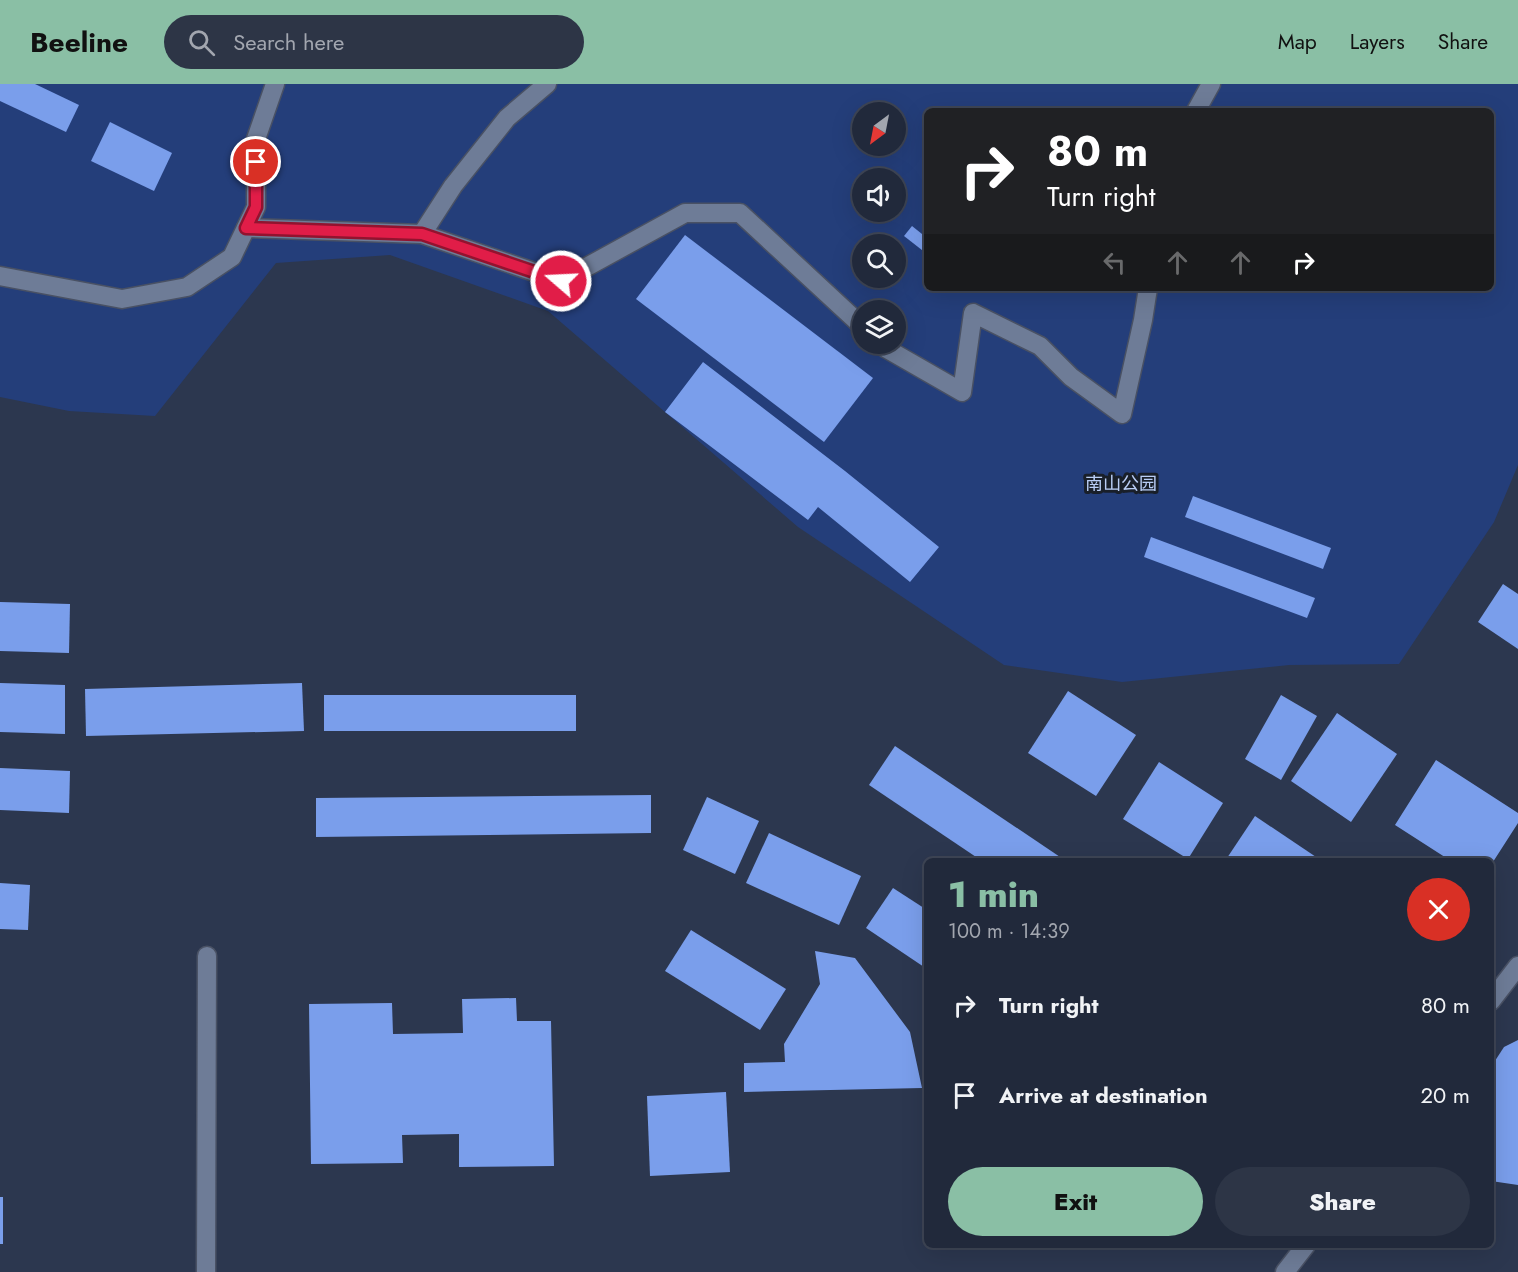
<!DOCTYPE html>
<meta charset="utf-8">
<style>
:root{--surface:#21293b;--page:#2d3546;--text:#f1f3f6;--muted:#a2a6af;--line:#3e4555;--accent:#8abfa5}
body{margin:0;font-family:Jost,"Noto Sans SC",sans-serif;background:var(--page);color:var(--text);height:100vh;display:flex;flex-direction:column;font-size:22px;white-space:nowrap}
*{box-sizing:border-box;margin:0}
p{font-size:20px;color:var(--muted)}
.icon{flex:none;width:33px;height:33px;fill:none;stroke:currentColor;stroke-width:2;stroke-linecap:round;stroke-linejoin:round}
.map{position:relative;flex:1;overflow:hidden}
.drawer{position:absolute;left:924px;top:774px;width:570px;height:390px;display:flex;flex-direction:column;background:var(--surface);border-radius:9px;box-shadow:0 6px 24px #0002,0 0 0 2px var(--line)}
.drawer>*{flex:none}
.top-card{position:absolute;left:924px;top:24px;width:570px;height:183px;border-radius:9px;box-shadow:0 6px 24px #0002,0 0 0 2px var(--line);background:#202124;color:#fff;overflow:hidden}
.needle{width:39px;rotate:212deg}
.fabs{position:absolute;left:852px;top:18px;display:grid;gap:12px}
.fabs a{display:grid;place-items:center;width:54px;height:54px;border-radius:50%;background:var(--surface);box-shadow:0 6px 24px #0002,0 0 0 2px var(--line);font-size:30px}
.pin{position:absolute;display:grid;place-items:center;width:51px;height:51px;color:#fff;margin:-26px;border:3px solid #fff;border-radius:50%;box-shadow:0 2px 6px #0007}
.me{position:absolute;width:66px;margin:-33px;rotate:289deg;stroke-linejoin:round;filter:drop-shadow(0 0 4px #0008)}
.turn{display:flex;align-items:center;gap:21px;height:126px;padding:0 24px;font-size:27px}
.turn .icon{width:78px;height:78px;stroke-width:2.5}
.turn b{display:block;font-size:42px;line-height:51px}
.lanes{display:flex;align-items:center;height:57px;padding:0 24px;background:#0003;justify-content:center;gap:30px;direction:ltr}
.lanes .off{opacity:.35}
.round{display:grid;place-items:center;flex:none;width:63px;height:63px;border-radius:32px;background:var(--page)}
.head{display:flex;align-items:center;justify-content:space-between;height:102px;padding:0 24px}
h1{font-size:36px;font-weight:800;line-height:45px;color:var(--accent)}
.primary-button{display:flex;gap:12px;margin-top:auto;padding:12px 24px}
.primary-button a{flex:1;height:69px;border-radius:36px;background:var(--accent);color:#111;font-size:24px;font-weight:800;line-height:69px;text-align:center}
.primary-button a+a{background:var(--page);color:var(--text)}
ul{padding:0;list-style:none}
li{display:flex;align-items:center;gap:18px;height:90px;padding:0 24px}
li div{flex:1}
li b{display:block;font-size:22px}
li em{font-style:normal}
header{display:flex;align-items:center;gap:36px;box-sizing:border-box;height:84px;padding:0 30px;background:var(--accent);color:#111}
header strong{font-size:28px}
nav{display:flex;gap:33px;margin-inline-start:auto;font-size:21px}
.search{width:420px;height:54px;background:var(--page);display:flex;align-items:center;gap:15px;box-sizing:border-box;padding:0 21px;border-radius:33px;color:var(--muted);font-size:22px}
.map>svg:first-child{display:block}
.green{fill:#243e7a;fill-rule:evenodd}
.building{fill:#7a9eeb}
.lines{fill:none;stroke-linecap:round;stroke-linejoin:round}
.pedestrian-casing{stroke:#495164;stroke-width:21}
.minor-casing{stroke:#495164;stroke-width:21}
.pedestrian{stroke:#6e7c97;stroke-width:18}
.minor{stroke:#6e7c97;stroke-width:18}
.route-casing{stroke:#92132f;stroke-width:15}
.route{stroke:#e11d48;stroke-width:10}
.labels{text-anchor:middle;stroke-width:6;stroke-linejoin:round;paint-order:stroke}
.park-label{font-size:18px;fill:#b9cdf5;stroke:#191f29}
</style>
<header>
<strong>Beeline</strong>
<div class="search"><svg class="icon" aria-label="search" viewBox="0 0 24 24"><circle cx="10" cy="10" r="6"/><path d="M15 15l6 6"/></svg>Search here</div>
<nav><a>Map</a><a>Layers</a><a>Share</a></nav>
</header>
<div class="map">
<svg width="1518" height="1188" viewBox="0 0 1518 1188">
<rect width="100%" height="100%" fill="#2c374f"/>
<path class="green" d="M0 0H1518V381L1494 438 1399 580 1289 581 1122 598 1004 581 798 443 548 227 390 171 276 179 155 332 69 327 0 313ZM927 27H1491V204H927ZM862 28H896V62H862ZM862 94H896V128H862ZM862 160H896V194H862ZM862 226H896V260H862Z"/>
<g class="building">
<path d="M0 0H35L79 21 66 48 0 17Z"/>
<path d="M110 38 172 69 154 107 91 77Z"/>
<path d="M912 142 927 154V170L904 152Z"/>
<path d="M685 151 873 294 824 358 636 215Z"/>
<path d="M703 278 845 387 939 463 910 498 818 423 808 436 665 328Z"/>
<path d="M1193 412 1331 464 1323 485 1185 433Z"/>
<path d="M1151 453 1315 514 1307 534 1144 473Z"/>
<path d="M1503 500 1518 510V565L1478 538Z"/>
<path d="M0 518 70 520 69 569 0 567Z"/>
<path d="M0 599 65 601V650L0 648Z"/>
<path d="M302 599 304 647 86 652 85 605Z"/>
<path d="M1068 607 1136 651 1096 712 1028 669Z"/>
<rect x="324" y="611" width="252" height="36"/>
<path d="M1281 611 1317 632 1281 696 1245 675Z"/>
<path d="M1337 629 1397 670 1351 738 1291 697Z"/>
<path d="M895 662 1066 777H982L869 701Z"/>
<path d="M1436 676 1518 729V739L1491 781V777H1451L1395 741Z"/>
<path d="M1159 678 1223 719 1188 775 1123 735Z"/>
<path d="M0 684 70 687 69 729 0 726Z"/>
<path d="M651 711V749L316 753V714Z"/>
<path d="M707 713 759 737 735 790 683 766Z"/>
<path d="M1255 732 1322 777H1225Z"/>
<path d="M769 749 861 792 839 841 746 799Z"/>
<path d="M0 799 30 801 28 846 0 845Z"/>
<path d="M893 804 927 826V885L866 844Z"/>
<path d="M691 846 786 905 760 946 665 887Z"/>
<path d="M815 867 855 874 910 948 922 1004 744 1008V979L785 978 784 960 820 900Z"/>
<path d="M516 914 517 937H551L554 1082 459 1083V1050L402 1051 403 1079 311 1080 309 920 392 919 393 950 463 949 462 915Z"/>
<path d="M1518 956V1101L1491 1097V983L1504 963Z"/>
<path d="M726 1008 730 1088 650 1092 647 1012Z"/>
<rect x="0" y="1113" width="3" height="47"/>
</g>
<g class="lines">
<g class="pedestrian-casing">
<g id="pedestrian">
<path d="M1196 27 1211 0"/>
<path d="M422 150 453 102 507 34 547 0"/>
<path d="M561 197 685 129H740L862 242"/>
<path d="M882 260 887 265 962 308 973 229 1040 262 1071 293 1122 330 1143 236 1148 204"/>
</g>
</g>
<g class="minor-casing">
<g id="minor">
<path d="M246 144 422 150 561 197"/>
<path d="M0 192 122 215 187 203 232 173 256 123V55L275 0"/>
<path d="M1491 917 1518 882"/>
<path d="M206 1188 207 872"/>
<path d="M1285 1188 1306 1161"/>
</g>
</g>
<use href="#pedestrian" class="pedestrian"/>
<use href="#minor" class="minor"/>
</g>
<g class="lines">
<g class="route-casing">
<path id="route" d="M256 78V123L246 144 422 150 561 197"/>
</g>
<use href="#route" class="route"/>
</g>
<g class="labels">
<g class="park-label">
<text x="1121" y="406">南山公园</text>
</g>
</g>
</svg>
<div class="fabs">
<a><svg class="needle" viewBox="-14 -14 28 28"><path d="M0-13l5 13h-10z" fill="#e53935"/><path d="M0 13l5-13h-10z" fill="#a2a6af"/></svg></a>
<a><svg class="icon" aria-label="sound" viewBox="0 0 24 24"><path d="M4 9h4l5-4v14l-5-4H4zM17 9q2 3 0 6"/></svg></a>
<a><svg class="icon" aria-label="search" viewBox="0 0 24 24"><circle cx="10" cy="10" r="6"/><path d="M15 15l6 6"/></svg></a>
<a><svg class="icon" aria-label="layers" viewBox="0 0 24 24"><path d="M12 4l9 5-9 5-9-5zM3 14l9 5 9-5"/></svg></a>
</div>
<div class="pin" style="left:256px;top:78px;background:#d93025"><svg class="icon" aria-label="arrive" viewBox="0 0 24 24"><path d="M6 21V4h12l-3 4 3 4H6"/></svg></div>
<svg class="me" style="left:561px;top:197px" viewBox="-20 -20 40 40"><circle r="17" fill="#e11d48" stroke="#fff" stroke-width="3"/><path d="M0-11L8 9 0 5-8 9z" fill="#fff"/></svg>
<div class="top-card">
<div class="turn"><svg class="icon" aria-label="right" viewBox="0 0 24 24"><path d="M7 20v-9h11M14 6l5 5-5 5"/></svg><div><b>80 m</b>Turn right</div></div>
<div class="lanes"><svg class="icon off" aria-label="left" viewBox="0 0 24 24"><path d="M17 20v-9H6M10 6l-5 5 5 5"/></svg><svg class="icon off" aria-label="ahead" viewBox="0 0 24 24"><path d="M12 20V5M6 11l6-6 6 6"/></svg><svg class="icon off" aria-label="ahead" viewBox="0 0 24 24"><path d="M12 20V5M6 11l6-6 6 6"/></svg><svg class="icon" aria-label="right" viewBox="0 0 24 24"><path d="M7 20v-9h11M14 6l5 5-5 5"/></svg></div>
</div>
<section class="drawer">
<div class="head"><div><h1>1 min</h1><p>100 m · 14:39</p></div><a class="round" style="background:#d93025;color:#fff"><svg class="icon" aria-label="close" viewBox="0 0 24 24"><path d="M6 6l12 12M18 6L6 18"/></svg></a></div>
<ul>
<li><svg class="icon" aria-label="right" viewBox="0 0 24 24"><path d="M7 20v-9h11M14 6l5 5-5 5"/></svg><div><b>Turn right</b></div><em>80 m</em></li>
<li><svg class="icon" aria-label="arrive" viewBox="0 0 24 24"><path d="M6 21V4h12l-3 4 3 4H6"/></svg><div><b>Arrive at destination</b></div><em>20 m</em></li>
</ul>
<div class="primary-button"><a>Exit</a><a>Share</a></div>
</section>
</div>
